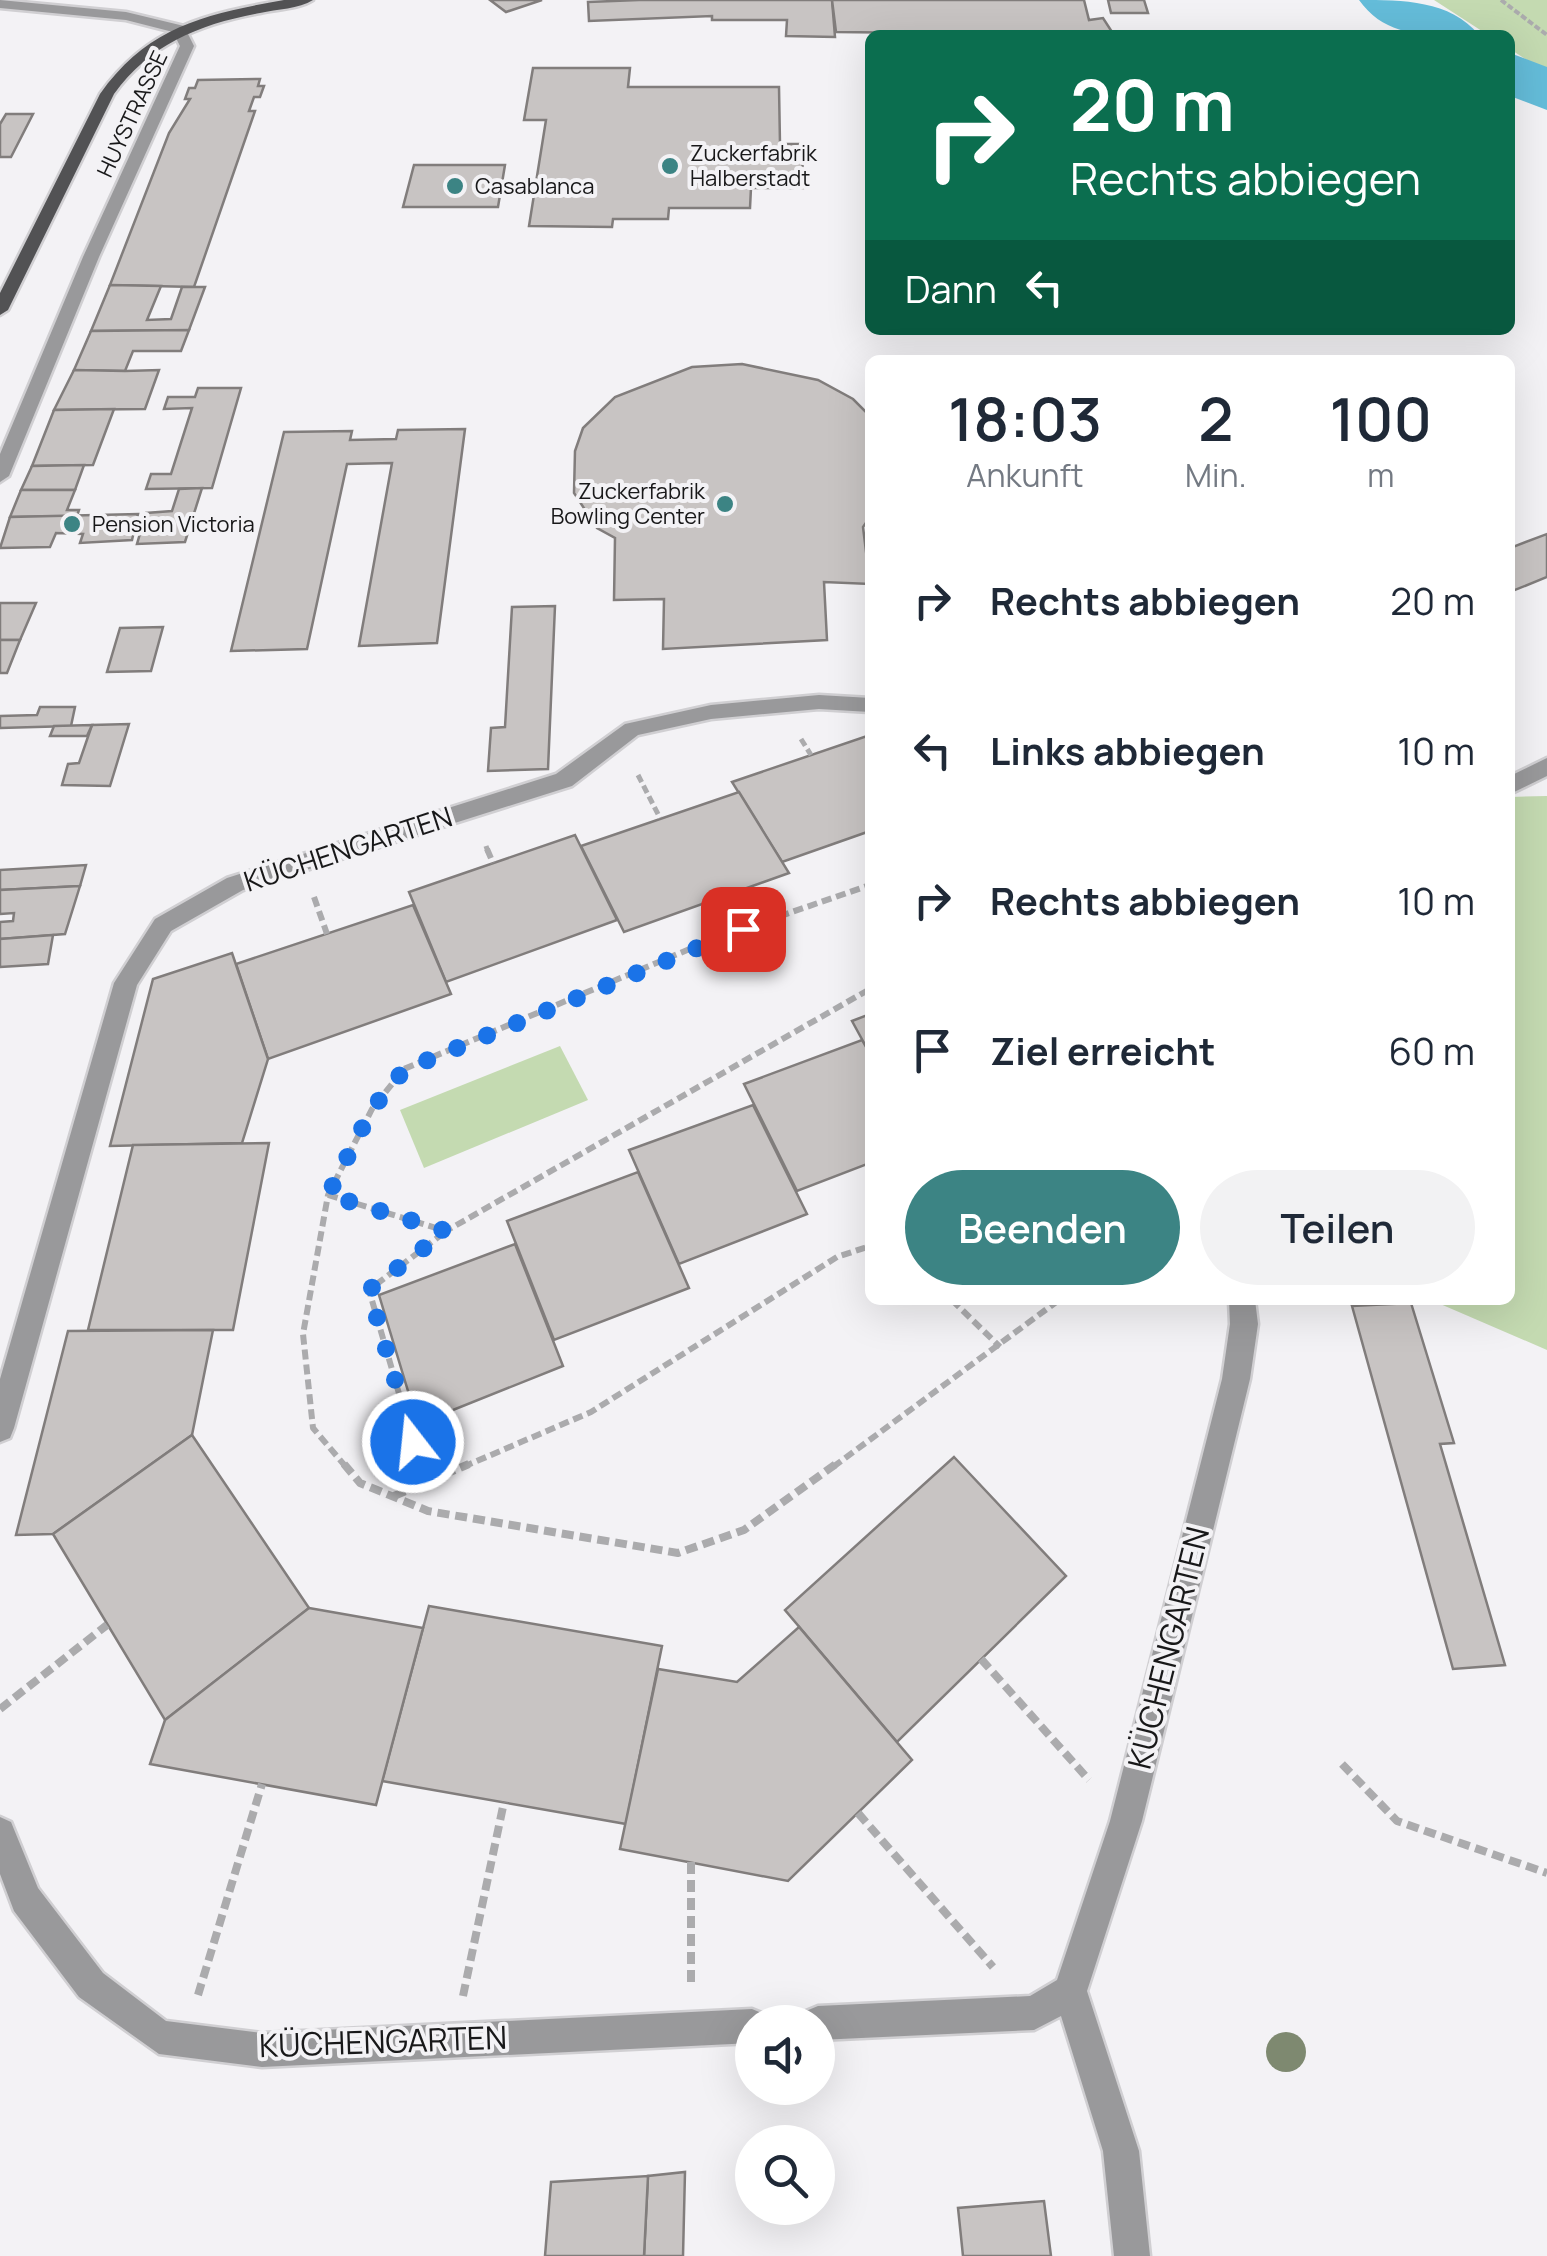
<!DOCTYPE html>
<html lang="de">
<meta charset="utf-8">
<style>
:root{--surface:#fff;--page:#f2f2f3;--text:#1f2937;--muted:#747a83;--accent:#3c8484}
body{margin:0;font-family:Manrope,sans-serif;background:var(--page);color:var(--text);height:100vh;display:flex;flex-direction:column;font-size:38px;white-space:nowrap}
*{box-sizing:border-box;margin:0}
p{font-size:32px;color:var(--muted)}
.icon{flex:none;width:55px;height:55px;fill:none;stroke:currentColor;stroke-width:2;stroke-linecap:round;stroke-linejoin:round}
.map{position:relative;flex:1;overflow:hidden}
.sheet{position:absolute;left:865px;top:355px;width:650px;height:950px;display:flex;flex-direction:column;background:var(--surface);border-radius:15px;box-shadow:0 10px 40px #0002}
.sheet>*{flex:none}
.top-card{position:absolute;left:865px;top:30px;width:650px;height:305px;border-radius:15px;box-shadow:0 10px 40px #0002;background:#0b6e4f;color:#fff;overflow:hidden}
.tools{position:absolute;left:735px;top:2005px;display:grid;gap:20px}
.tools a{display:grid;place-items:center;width:100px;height:100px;border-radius:50%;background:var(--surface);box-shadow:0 10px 40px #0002;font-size:50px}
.pin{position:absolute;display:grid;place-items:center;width:85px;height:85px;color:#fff;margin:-42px;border-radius:20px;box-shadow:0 5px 15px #0006}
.me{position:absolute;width:110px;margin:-55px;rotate:344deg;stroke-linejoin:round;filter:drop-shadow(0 0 8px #0008)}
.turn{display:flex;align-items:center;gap:35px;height:210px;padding:0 40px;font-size:45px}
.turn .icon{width:130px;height:130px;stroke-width:2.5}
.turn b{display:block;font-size:70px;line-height:85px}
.then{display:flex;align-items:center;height:95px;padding:0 40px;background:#0003;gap:20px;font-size:38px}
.eta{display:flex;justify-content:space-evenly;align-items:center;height:170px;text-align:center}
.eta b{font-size:60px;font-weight:600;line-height:70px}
.action{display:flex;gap:20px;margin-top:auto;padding:20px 40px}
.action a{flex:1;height:115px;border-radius:60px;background:var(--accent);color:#fff;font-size:40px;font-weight:600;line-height:115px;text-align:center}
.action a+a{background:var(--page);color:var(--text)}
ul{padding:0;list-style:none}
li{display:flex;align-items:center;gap:30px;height:150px;padding:0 40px}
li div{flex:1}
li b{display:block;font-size:38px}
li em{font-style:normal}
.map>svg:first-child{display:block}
.green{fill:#c4dab1}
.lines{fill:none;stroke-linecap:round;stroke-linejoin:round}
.river{fill:#64bcd9;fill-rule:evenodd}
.building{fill:#c8c4c3;stroke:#817d7c;stroke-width:2.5}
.minor-casing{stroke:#d0cfd2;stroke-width:5}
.major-casing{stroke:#d0cfd2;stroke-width:5}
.path-far3{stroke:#ababad;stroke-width:4;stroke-dasharray:6 2.5;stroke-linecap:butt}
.path-far2{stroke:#ababad;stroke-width:5;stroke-dasharray:8 4;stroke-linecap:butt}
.path-far1{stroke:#ababad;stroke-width:6;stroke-dasharray:10 5;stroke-linecap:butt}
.path{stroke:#ababad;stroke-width:8;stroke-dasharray:12 6;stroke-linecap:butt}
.minor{fill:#99999b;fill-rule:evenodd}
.major{fill:#525254;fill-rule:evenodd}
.tree{fill:#7e8970}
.route{stroke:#1a73e8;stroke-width:18;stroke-dasharray:0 32.4}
.poi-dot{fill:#3c8484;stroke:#f3f2f5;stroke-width:4}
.labels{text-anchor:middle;stroke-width:8;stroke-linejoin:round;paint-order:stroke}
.far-street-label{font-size:22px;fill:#181819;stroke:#f3f2f5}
.far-poi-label{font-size:22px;fill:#181819;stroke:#f3f2f5;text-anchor:start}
.street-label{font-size:28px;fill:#181819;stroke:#f3f2f5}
.near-street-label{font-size:32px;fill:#181819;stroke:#f3f2f5}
</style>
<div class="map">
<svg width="1547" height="2256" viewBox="0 0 1547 2256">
<rect width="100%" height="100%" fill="#f3f2f5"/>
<g class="green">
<path d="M1434 0H1547V73L1510 49V35H1488Z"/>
<path d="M1547 796V1350L1431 1300H1510V797Z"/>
<path d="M560 1046 588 1100 424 1168 400 1110Z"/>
</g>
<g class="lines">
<g class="river">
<path d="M1359 0C1403 0 1450 0 1479 35 1434 35 1388 41 1359 0Z"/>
<path d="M1510 53 1547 67V110L1510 96Z"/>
</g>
</g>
<g class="building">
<path d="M490 0H542L506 12Z"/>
<path d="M639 0H832L835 37 786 36 787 20H712V16L589 21 588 2Z"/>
<path d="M832 0H1084L1089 20 1103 18 1114 35 836 32Z"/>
<path d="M1108 0H1144L1148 13H1111Z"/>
<path d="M533 68H630L628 87H779L780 144H802L803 188H751L750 208H669L668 219H613L612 227 529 226 546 120H524Z"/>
<path d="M260 79 258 86H264L260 97H254L249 111H255L194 287 110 285 169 133 190 99H185L189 88H195L198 80Z"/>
<path d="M6 114H33L11 157H0V124Z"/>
<path d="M414 165H505L498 207H403Z"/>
<path d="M110 285 161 286 147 320 171 319 182 287H205L189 330 91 331Z"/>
<path d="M189 330 181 351H133L125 371 74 370 91 331Z"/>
<path d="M742 364 818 380 853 399 870 416V517L863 527 870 584 824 582 827 640 663 649 664 599 614 600 615 538 597 528 574 493 575 451 583 428 615 397 692 367Z"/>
<path d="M74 370 125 371 159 370 145 409 54 410Z"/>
<path d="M198 388H241L212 488 146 489 151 474H171L192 408 164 409 168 397H195Z"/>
<path d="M114 409 93 465 32 466 54 410Z"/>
<path d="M465 429 437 643 359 646 392 463 347 464 307 649 231 651 284 432 352 431 350 440 396 439 398 430Z"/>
<path d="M84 465 75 490H21L32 466Z"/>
<path d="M202 488 185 542 137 544 146 513 172 511 179 489Z"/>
<path d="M21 490H75L67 510H79L77 516 10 517Z"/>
<path d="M138 514 132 540 80 543 83 534 56 533 50 547 0 548 10 517Z"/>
<path d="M1547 534V577L1510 592V548Z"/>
<path d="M0 603H36L20 640H0Z"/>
<path d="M555 606 548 769 488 771 491 728 505 727 512 607Z"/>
<path d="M163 627 151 671 107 672 120 628Z"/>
<path d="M0 640H20L7 673H0Z"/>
<path d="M40 707H75L71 726 0 728V716L37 715Z"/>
<path d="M129 724 110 786 62 785 68 764 79 763 92 725Z"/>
<path d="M92 725 87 736H50L54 726Z"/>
<path d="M870 735V831L782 862 732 782Z"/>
<path d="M739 792 789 873 624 932 581 846Z"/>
<path d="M575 835 617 920 446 982 409 892Z"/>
<path d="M86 865 80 886 0 890V870Z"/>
<path d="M80 886 65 934 0 939V922L13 921 14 913 0 914V890Z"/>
<path d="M413 905 451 994 268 1059 236 964Z"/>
<path d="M53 935 48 964 0 967V939Z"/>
<path d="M232 953 268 1059 242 1143 110 1146 153 979Z"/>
<path d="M870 1014V1054L852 1021Z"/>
<path d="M862 1040 870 1054V1163L797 1191 744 1084Z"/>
<path d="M753 1105 807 1214 679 1264 629 1150Z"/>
<path d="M269 1143 233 1330H88L133 1145Z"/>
<path d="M638 1172 689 1288 554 1340 507 1221Z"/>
<path d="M515 1244 563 1366 418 1424 379 1295Z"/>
<path d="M1411 1303 1454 1443 1440 1444 1505 1665 1453 1669 1352 1306Z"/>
<path d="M213 1330 192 1435 53 1534 16 1535 68 1331Z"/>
<path d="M192 1435 309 1608 165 1720 53 1534Z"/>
<path d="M954 1457 1066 1576 897 1742 785 1610Z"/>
<path d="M429 1606 662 1646 626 1824 382 1781Z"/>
<path d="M309 1608 423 1628 376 1805 150 1764 165 1720Z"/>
<path d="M799 1627 912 1760 788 1881 620 1849 658 1669 737 1682Z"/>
<path d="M685 2172 683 2256H644L648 2176Z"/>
<path d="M648 2176 644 2256H545L551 2182Z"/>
<path d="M1044 2201 1051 2256H963L958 2208Z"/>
</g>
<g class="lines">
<g class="minor-casing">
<g id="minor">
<path d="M0 0 126 12 184 26 194 46 99 257 9 476 0 482V454L83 257 180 46 173 32 126 20 0 8Z"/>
<path d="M819 695 870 698V712L819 709 711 719 638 735 572 786 243 890 171 931 137 985 14 1428 10 1438 0 1442V1379L114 983 155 919 227 878 556 774 625 724 711 705Z"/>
<path d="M1547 758V776L1510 794V776Z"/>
<path d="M1229 1300H1255L1258 1324 1250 1379 1142 1821 1087 1991 1139 2151 1150 2256H1114L1103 2151 1061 2016 1034 2030 818 2040V2022H801L806 2011 818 2006 1030 1996 1057 1980 1110 1821 1222 1379 1230 1324Z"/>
<path d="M0 1817 11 1822 38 1888 103 1973 166 2021 262 2033 752 2009 764 2014 768 2022H752V2043L262 2067 159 2054 79 1997 14 1911 0 1874Z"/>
</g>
</g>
<g class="major-casing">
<path id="major" d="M284 0H313C299 9 277 9 260 13 200 24 150 44 114 94L8 310 0 315V293L100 94C148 26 206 14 284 0Z"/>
</g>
<path class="path-far3" d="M1501 0 1547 35"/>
<g class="path-far2">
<path d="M801 739 811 755"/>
<path d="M638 775 660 818"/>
<path d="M486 846 488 852"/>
</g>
<g class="path-far1">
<path d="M487 849 493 863"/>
<path d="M314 897 327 934"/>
<path d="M328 1195 446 1231 870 989"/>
<path d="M952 1300 1000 1347"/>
<path d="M346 1467 313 1428 303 1334 328 1195 372 1109 404 1069 711 940 870 885"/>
<path d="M445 1467 437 1452 413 1442 369 1290 445 1232"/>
<path d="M463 1467 591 1412 837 1257 870 1246"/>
<path d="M833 1467 1059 1300"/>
</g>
<g class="path">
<path d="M344 1464 360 1483 428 1511 678 1553 744 1530 836 1464"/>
<path d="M443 1464 448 1473"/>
<path d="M394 1496 469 1464"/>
<path d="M981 1659 1089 1780"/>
<path d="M0 1709 107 1625"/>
<path d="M1342 1764 1397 1821 1547 1873"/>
<path d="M858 1813 993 1967"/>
<path d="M691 1862V1982"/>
<path d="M198 1995 262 1784"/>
<path d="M463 1996 504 1802"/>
</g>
<use href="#minor" class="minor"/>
<use href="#major" class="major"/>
</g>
<circle class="tree" cx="1286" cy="2052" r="20"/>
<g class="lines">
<path class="route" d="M413 1442 369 1290 446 1231 328 1195 372 1109 404 1070 743 929"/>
</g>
<g class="poi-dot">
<circle cx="670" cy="166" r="10"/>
<circle cx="455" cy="186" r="10"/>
<circle cx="725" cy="504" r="10"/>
<circle cx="72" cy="524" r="10"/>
</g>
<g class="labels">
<g class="far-street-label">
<text transform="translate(132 114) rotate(-65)" y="8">HUYSTRASSE</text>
</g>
<g class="far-poi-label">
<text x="690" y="161">Zuckerfabrik<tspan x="690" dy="25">Halberstadt</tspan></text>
<text x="475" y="194">Casablanca</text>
<text x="705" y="499" text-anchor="end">Zuckerfabrik<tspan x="705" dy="25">Bowling Center</tspan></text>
<text x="92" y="532">Pension Victoria</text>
</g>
<g class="street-label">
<text transform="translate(348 849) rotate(-18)" y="10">KÜCHENGARTEN</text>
</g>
<g class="near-street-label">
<text transform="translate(1169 1648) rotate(-76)" y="11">KÜCHENGARTEN</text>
<text transform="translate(383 2042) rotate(-2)" y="11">KÜCHENGARTEN</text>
</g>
</g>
</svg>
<div class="tools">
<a><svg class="icon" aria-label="sound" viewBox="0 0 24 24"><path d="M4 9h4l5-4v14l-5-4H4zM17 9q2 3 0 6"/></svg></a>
<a><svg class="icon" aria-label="search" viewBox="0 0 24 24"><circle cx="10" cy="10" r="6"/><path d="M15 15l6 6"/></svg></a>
</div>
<div class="pin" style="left:743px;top:929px;background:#d93025"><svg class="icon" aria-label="arrive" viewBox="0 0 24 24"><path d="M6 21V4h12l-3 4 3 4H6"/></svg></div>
<svg class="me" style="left:413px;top:1442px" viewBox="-20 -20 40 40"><circle r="17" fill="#1a73e8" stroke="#fff" stroke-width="3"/><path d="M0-11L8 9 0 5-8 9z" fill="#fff"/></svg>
<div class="top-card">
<div class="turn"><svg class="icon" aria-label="right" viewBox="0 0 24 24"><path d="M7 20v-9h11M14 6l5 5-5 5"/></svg><div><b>20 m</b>Rechts abbiegen</div></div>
<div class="then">Dann<svg class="icon" aria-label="left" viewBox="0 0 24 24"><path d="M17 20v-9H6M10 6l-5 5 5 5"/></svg></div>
</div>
<section class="sheet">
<div class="eta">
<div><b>18:03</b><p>Ankunft</p></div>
<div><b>2</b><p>Min.</p></div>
<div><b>100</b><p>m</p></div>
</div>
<ul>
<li><svg class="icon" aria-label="right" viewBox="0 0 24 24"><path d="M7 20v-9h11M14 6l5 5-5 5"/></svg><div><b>Rechts abbiegen</b></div><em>20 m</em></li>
<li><svg class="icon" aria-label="left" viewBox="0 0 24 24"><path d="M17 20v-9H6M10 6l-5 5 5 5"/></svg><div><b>Links abbiegen</b></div><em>10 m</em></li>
<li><svg class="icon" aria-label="right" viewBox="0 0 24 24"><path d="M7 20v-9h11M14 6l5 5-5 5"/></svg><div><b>Rechts abbiegen</b></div><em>10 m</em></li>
<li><svg class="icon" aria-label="arrive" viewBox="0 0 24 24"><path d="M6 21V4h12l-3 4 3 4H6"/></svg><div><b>Ziel erreicht</b></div><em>60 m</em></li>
</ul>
<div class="action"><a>Beenden</a><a>Teilen</a></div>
</section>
</div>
